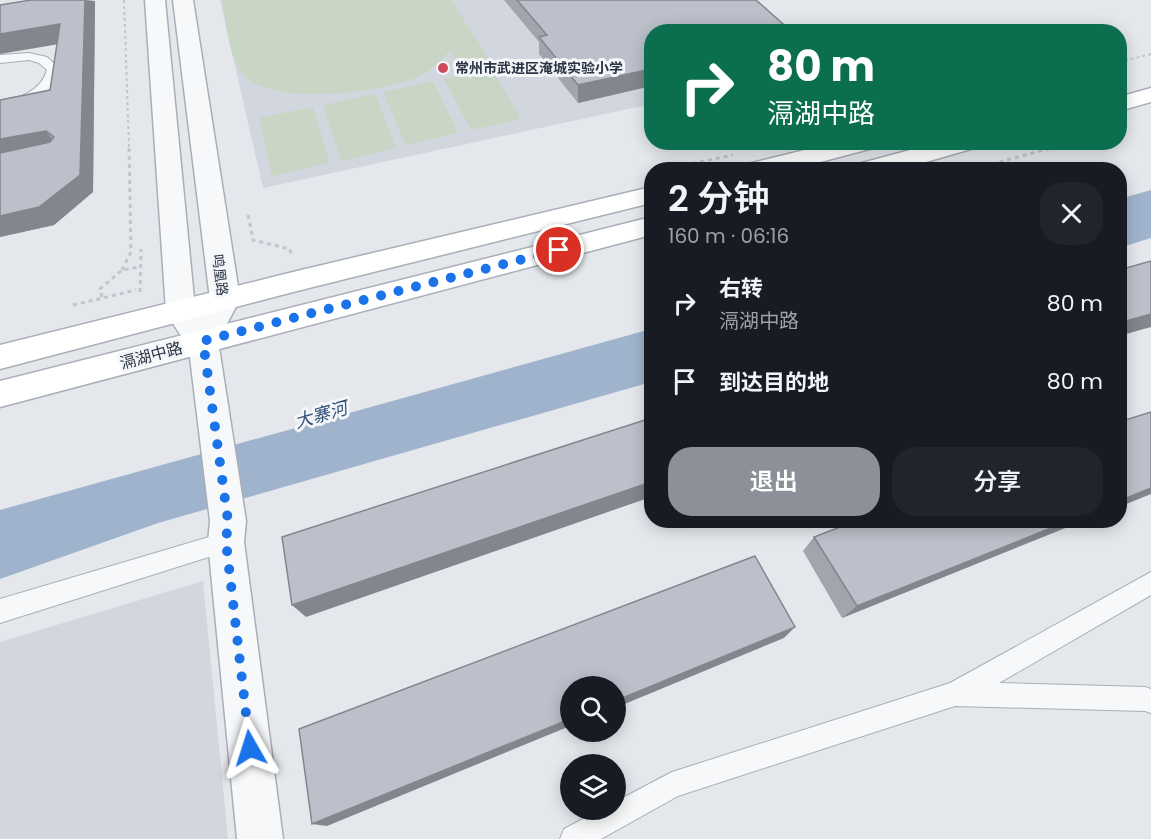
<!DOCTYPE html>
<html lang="zh">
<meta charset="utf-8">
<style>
:root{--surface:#171b24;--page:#20242c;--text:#f1f3f6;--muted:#9ea1a6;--accent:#8c9099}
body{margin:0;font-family:Poppins,"Noto Sans SC",sans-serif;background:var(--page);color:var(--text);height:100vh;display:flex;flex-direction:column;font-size:22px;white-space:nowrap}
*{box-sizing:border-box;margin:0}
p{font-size:20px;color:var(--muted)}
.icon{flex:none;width:33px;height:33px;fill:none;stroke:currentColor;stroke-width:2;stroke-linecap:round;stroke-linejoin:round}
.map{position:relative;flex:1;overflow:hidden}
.side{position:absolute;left:644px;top:162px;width:483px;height:366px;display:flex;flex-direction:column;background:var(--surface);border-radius:24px;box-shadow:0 3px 15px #0003}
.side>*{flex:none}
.banner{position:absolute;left:644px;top:24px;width:483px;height:126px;border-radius:24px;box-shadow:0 3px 15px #0003;background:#0b6e4f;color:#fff;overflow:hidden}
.controls{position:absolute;left:560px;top:676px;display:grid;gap:12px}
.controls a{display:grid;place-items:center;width:66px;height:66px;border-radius:50%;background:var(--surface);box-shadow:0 3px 15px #0003;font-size:30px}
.pin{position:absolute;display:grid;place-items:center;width:51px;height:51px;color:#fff;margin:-26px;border:3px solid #fff;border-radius:50%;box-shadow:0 2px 6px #0007}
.me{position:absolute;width:66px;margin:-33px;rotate:354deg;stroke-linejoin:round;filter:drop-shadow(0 0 4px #0008)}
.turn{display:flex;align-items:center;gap:21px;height:126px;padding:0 24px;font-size:27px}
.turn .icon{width:78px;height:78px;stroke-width:2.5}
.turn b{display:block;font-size:42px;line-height:51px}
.round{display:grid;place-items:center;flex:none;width:63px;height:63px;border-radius:24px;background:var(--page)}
.head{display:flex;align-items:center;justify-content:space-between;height:102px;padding:0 24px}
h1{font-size:36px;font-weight:600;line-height:45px}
.primary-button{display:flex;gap:12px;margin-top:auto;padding:12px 24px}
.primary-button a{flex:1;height:69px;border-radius:24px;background:var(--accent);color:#fff;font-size:24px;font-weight:600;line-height:69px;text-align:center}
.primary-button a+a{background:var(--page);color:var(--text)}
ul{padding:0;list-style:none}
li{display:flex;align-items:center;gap:18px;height:78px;padding:0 24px}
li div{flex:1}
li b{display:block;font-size:22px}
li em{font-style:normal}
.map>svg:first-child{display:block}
.built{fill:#d2d6de}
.green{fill:#c9d6c5}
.water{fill:#9fb4cc}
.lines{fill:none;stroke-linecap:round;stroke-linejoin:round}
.service-casing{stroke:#a9aeb7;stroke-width:2}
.minor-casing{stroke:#a9aeb7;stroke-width:3}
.tertiary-casing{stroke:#a9aeb7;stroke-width:3}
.secondary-casing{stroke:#a9aeb7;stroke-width:3}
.path-far1{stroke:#c2c5cb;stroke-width:2;stroke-dasharray:3 3;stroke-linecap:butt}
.path{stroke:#c2c5cb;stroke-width:3;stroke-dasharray:4 4;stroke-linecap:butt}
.service{fill:#f7f8fa;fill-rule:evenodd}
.minor{fill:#f7f8fa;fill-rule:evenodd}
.tertiary{fill:#f7f8fa;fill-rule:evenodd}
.secondary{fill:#fff;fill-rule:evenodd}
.wall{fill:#a1a5ae}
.shaded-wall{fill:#83868d}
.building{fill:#bbc0ca;stroke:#83868d;stroke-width:1.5}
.route{stroke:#1a73e8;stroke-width:10;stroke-dasharray:0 18}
.poi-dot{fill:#d1495b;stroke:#f4f6f9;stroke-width:2}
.labels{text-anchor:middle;stroke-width:6;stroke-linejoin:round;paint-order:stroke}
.far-poi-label{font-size:14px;font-weight:bold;fill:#2b3445;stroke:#f4f6f9;text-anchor:start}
.far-street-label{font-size:14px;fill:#2b3445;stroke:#f4f6f9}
.street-label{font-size:16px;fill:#2b3445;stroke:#f4f6f9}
.water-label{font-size:18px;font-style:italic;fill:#34527a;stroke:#f4f6f9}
</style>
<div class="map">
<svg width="1151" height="839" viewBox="0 0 1151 839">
<rect width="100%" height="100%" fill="#e4e7ec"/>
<g class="built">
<path d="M220 0H754L651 32V104L263 188Z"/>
<path d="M203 581 228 839H0V642Z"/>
</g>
<g class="green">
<path d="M222 0H451L494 66 462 73 449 51C441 61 433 69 421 75 385 93 272 107 243 75 229 59 226 21 222 0Z"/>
<path d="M492 69 521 119 471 130 444 79Z"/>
<path d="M433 81 458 133 406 145 383 92Z"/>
<path d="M375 94 396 148 341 161 323 105Z"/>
<path d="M313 107 330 163 272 176 259 118Z"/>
</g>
<g class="water">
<path d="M1151 190V238L1119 248V199Z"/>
<path d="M651 329V382L158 523 0 579V510Z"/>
</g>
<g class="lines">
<g class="service-casing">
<g id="service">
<path d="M29 53 47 57 60 69C53 97 26 105 0 111V103C20 98 41 91 47 70L39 63 29 60 0 63V55Z"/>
<path d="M226 532 234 535 237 542 234 549 0 623V599Z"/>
<path d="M1151 572V595L999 683 1145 687 1151 689V713L1145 711 955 706 678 796 601 839H560L564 829 600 810H615V802L672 772 950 683Z"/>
</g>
</g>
<g class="minor-casing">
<path id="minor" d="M203 329 214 333 218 341 246 521 244 542 283 839H237L208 542 210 521 188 341 192 333Z"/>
</g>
<g class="tertiary-casing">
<path id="tertiary" d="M145 0H165L195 309 201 316 210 299 173 0H193L240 299 214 349C189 357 177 330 166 311Z"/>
</g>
<g class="secondary-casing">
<g id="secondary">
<path d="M1151 88V102L1119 111V97Z"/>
<path d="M837 142H881L877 147 790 170H745L748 164Z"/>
<path d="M940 142H982L978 147 898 170H855L858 164Z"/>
<path d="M651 187V203L297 291 0 369V345L297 271Z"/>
<path d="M651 217V235L0 407V381Z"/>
</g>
</g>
<g class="path-far1">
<path d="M124 0 129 147"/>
<path d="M1119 62 1151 54"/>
<path d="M1057 147 1076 142"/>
</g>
<g class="path">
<path d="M984 166 1063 145"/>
<path d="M661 170 733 155"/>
<path d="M248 215 253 240 290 249 291 254"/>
<path d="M122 270 131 252 129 145"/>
<path d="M140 292 141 249"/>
<path d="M102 297 100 289 122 270 140 267"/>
<path d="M73 305 136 290"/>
</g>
<use href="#service" class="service"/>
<use href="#minor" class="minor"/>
<use href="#tertiary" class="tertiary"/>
<use href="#secondary" class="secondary"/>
</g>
<g class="wall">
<path d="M31 0 95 1 93 192 54 225 0 237V100L50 90 57 44Z"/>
<path d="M504 0H756L651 32V86L578 103 539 54V42Z"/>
<path d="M858 520H1085L842 618 803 551 814 537Z"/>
</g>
<g class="shaded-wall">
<path d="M85 0 95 1 93 192 54 225 0 237V216L39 207Z"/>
<path d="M60 24 71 42 0 54V34Z"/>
<path d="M651 69V86L578 103V85Z"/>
<path d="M46 131 59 149 0 159V139Z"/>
<path d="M1151 314V327L1119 336V323Z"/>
<path d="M651 482V497L306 617 292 605Z"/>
<path d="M1151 488V494L1119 507V501Z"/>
<path d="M1071 520H1085L842 618 857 606Z"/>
<path d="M795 627 784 638 615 708V701Z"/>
<path d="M570 719V726L327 826 312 824Z"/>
</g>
<g class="building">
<path d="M31 0H85L80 175 39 207 0 216V153L50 142 54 137 46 131 0 139V100L50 90 60 24 0 34V5Z"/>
<path d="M517 0H756L792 32H651V69L578 85 539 37 547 35Z"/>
<path d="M1151 261V314L1119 323V270Z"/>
<path d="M1151 412V488L1119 501V422Z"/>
<path d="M651 418V482L292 605 282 537Z"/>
<path d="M858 520H1071L857 606 814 537Z"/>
<path d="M755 556 795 627 615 701V687H570V719L312 824 299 729Z"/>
</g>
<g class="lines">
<path class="route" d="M250 748 226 542 228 521 203 341 559 250"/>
</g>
<circle class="poi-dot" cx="443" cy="68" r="6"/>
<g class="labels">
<g class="far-poi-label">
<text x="455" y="73">常州市武进区淹城实验小学</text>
</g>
<g class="far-street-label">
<text transform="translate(220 275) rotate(83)" y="5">鸣凰路</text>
</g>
<g class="street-label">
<text transform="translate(151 355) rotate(-15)" y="6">滆湖中路</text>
</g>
<g class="water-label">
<text transform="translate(321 415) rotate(-16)" y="6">大寨河</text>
</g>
</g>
</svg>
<div class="controls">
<a><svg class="icon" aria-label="search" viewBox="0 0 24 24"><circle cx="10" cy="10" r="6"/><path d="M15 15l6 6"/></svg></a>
<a><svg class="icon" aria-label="layers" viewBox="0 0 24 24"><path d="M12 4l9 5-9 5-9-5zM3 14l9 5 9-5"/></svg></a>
</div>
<div class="pin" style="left:559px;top:250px;background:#d93025"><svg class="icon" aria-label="arrive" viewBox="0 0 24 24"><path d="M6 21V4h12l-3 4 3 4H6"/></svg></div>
<svg class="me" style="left:250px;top:748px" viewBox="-20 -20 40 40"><path d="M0-17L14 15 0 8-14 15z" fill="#1a73e8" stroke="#fff" stroke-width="4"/></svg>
<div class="banner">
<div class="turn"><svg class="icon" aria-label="right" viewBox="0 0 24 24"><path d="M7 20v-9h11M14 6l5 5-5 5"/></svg><div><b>80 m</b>滆湖中路</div></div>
</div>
<section class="side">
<div class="head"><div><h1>2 分钟</h1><p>160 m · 06:16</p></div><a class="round"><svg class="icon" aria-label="close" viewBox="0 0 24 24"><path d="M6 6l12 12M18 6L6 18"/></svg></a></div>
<ul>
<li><svg class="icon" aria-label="right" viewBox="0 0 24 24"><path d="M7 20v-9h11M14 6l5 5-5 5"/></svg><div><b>右转</b><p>滆湖中路</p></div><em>80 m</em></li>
<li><svg class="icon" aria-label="arrive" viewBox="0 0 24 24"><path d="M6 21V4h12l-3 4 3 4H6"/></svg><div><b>到达目的地</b></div><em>80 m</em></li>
</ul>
<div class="primary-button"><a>退出</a><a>分享</a></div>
</section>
</div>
